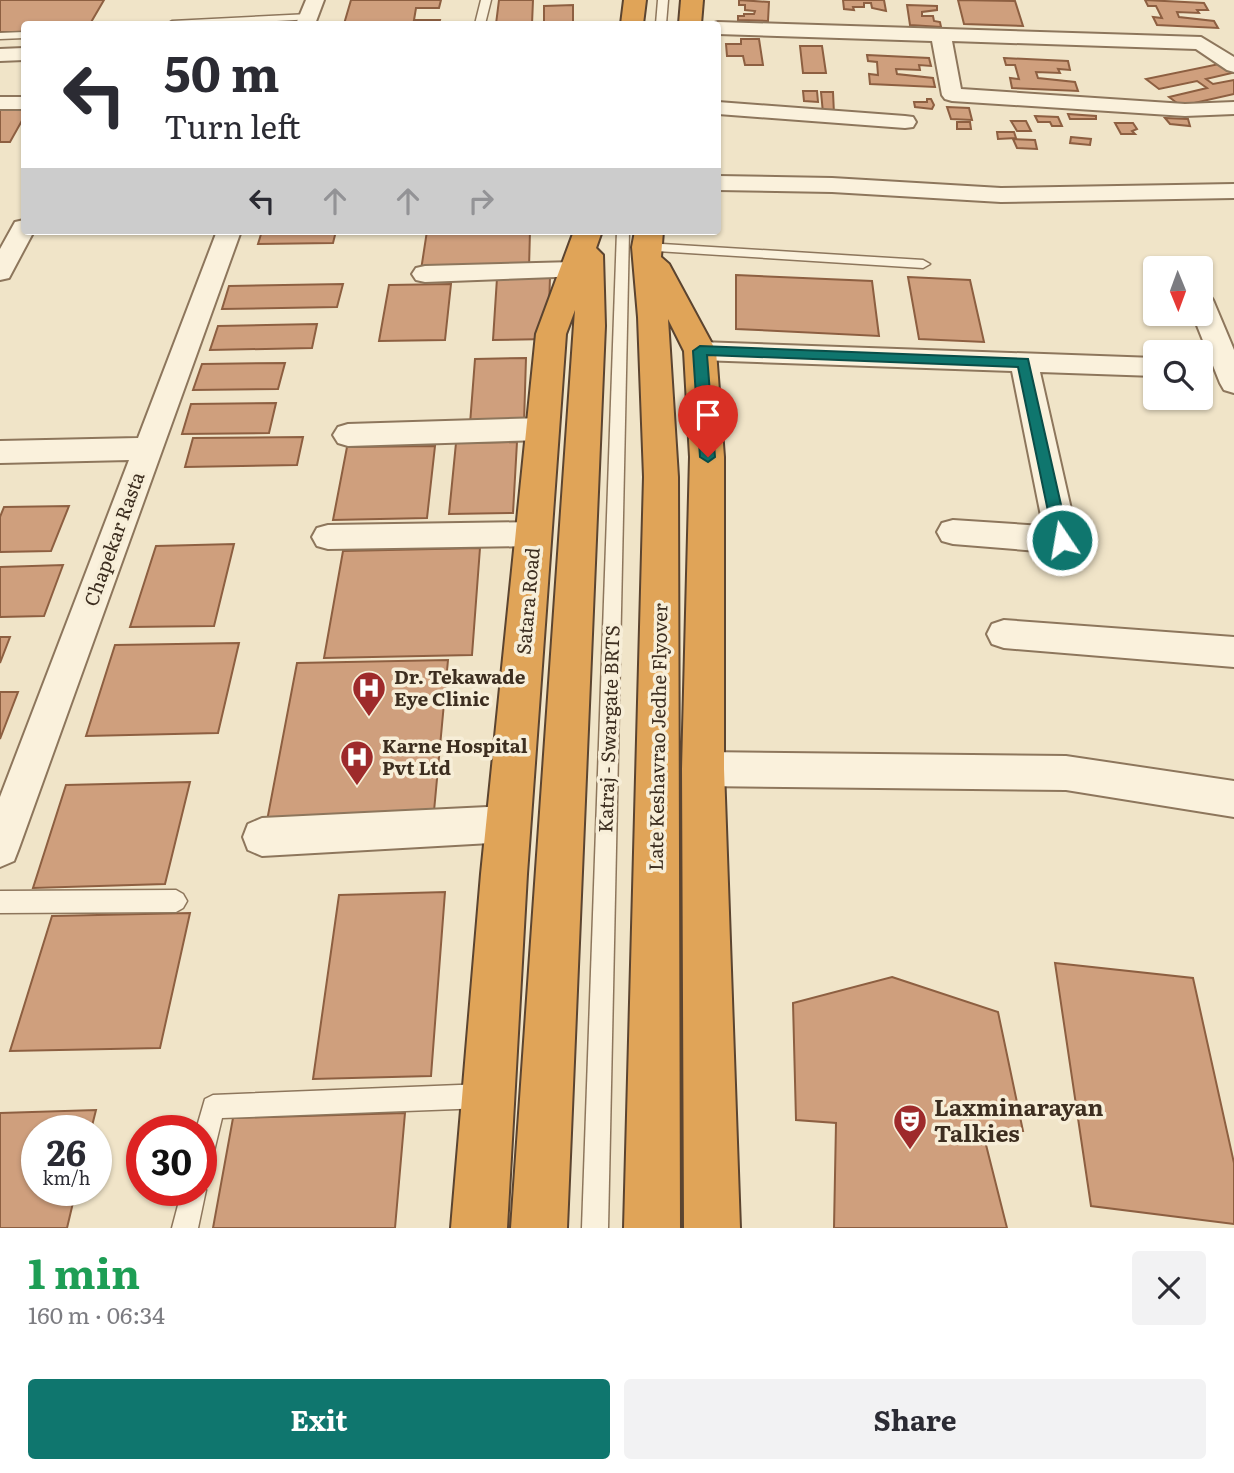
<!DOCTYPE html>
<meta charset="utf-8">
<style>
:root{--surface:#fff;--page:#f2f2f3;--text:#2b2b33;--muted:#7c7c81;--accent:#0f766e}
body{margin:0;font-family:Literata,serif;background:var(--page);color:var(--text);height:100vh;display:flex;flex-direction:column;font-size:26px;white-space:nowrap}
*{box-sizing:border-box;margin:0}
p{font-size:23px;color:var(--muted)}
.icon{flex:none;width:38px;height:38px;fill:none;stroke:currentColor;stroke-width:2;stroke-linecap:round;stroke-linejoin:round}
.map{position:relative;height:1228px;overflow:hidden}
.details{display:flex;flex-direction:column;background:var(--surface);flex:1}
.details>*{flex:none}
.top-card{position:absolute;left:21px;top:21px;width:700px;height:214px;border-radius:7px;box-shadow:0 2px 5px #0004;background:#fff;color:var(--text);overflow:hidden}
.needle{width:46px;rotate:179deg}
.controls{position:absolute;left:1143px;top:256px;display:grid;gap:14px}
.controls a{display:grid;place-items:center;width:70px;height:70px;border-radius:7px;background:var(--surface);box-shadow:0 2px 5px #0004;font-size:35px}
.speed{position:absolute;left:21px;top:1115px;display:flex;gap:14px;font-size:35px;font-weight:700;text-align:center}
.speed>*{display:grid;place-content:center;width:91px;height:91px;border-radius:50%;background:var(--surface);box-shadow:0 2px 5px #0004;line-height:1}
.speed small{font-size:18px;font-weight:400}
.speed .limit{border:10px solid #d22;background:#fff;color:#111}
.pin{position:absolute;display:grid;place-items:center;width:60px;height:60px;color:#fff;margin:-72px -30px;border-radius:50% 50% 50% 0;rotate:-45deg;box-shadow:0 0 7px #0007}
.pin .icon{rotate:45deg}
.me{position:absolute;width:77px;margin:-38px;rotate:348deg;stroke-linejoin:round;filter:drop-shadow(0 0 5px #0008)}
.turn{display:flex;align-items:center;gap:24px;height:147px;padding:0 28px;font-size:32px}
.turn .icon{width:91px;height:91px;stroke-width:2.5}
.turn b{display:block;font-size:49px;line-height:60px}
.lanes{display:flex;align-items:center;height:66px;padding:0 28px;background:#0003;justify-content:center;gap:35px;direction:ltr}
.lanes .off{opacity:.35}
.round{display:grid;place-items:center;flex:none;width:74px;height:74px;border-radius:7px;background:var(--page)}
.summary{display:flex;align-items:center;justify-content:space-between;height:119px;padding:0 28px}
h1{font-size:42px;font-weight:700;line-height:52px;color:#1e9e55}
.cta{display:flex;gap:14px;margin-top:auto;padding:14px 28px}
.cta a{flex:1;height:80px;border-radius:7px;background:var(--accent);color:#fff;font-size:28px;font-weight:700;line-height:80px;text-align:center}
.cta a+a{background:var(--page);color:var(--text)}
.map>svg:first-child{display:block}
.building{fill:#cf9f7d;stroke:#8d5f41;stroke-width:2}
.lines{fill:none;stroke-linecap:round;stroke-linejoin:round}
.lane-casing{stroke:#8d765c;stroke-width:3}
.street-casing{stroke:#8d765c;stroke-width:4}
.highway-casing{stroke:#5b4430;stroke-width:4}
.lane{fill:#faf1dc;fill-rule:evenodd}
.street{fill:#faf1dc;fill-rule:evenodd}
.highway{fill:#e0a458;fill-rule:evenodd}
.route{fill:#0f766e;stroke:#0a4d48;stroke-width:2}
.labels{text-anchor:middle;stroke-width:7;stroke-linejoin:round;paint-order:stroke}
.street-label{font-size:19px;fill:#3d2e20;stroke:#f7eed8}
.poi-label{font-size:19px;font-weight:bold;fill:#3d2e20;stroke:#f7eed8;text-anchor:start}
.near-poi-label{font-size:23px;font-weight:bold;fill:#3d2e20;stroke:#f7eed8;text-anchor:start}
</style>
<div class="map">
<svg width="1234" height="1228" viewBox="0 0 1234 1228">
<rect width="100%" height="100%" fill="#f0e4c8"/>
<g class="building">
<path d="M0 0H104L90 24H24V32H0Z"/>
<path d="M351 0H441L439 8H416L414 20H440L439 24H344Z"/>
<path d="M499 0H533L532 24H496Z"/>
<path d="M739 0 769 2 768 21 738 20V16H744V14H754L755 11 745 10V5H739Z"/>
<path d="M843 0H884L886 11 872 8 871 3H864V7H853L854 10 844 9Z"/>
<path d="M958 0 1015 1 1023 26 964 24Z"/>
<path d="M1145 0 1204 3 1208 10H1197L1199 13 1177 12 1179 17 1214 21 1218 28 1157 25 1153 17 1162 18 1156 6H1148Z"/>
<path d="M573 5V24H544V6Z"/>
<path d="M907 5 937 6V10L922 12V16H933L934 21 940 22 941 27 910 25Z"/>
<path d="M741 39H759L763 65H745L743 56H727L726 44H741Z"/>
<path d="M800 46H822L826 73H803Z"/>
<path d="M867 55 929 58 931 66 919 65 920 70 896 69 897 74 933 78 935 87 870 84 869 74 878 75 877 62 868 61Z"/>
<path d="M1004 58 1068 61 1070 70 1058 69 1060 73 1036 72 1038 78 1075 82 1078 91 1012 88 1010 78 1019 79 1015 65H1006Z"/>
<path d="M1219 64 1232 73 1206 79 1213 84 1234 80V94L1181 106 1169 97 1207 88 1197 81 1159 89 1146 79Z"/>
<path d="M803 91H817L818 102 804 101Z"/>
<path d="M821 92H833L834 114 823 113Z"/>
<path d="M927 99H931L934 105 932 109 915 107 914 102H927Z"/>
<path d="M947 107 969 108 972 120 951 119Z"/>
<path d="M0 109H24V117L10 142H0Z"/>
<path d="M1068 114 1096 116V119H1070Z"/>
<path d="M1035 116 1058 117 1062 126H1052L1050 122H1038Z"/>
<path d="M1165 118 1188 119 1190 126 1170 124Z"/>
<path d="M1011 121H1026L1031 131H1017Z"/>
<path d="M957 122H970L971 129H957Z"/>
<path d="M1115 123H1133L1137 129 1132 131 1135 134H1121Z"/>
<path d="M997 132H1014L1016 138 998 139Z"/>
<path d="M1071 137 1091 139 1090 145 1070 143Z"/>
<path d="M1013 139 1035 140 1037 149 1017 148Z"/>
<path d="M262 231H336L333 243 258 244Z"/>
<path d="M427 231H530L529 268 421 270Z"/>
<path d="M736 275 872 281 879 336 736 329Z"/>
<path d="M550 277 548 339 493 340 497 278Z"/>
<path d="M908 277 970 280 984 342 919 339Z"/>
<path d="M343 284 337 307 222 309 229 286Z"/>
<path d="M451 284 445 340 379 341 389 285Z"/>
<path d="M317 324 312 348 210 350 218 326Z"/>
<path d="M526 358 524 423 470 424 475 359Z"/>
<path d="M285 363 278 389 193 390 202 364Z"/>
<path d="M276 403 269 433 182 434 191 404Z"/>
<path d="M303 437 297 465 185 467 193 438Z"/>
<path d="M517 442 513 513 449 514 456 443Z"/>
<path d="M435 446 427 518 333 520 347 447Z"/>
<path d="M69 506 51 551 0 552V517L4 507Z"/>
<path d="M234 544 214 626 130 627 156 546Z"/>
<path d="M480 548 472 655 324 658 343 551Z"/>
<path d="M63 565 44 616 0 617V567Z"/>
<path d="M0 637H10L0 663Z"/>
<path d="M239 643 218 733 86 736 115 645Z"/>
<path d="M448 660 433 822 266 826 297 663Z"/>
<path d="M0 692H18L0 739Z"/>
<path d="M190 782 165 884 33 888 66 785Z"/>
<path d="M445 892 431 1076 313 1079 339 895Z"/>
<path d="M190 913 160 1048 10 1051 52 916Z"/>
<path d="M1055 963 1193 978 1234 1163V1224L1091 1206Z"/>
<path d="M892 977 998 1012 1023 1131 982 1129 1007 1228H834L836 1123 796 1120 793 1003Z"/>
<path d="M96 1110 91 1130H37V1190H76L67 1228H0V1113Z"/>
<path d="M405 1113 395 1228H213L233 1118Z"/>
</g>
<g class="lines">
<g class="lane-casing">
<g id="lane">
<path d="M481 0H491L485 24H475Z"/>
<path d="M658 0H668L666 24H656Z"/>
<path d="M309 14 313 15V19L222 24H167L172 21Z"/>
<path d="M24 32V38L0 39V33Z"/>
<path d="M617 231H629L608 1228H582Z"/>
<path d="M646 243 923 260 930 264 923 268 641 250V244Z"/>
<path d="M176 890 183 894 187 901 183 908 176 912 0 913V891Z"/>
<path d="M484 1084 492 1088 496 1096 492 1104 484 1108 222 1118 210 1168 201 1171V1130H196L205 1099 213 1095Z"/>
<path d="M201 1181 206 1190 198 1228H172L182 1190H201Z"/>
</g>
</g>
<g class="street-casing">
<g id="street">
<path d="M306 0H324L315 24H296Z"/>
<path d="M718 22 1201 37 1234 57V72L1227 70 1196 49 952 41 961 89 1185 104 1234 102V114L1185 116 952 101 945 99 942 95 932 41 718 34V24H711Z"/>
<path d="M24 48V60L0 61V49Z"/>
<rect x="0" y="97" width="24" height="12"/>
<path d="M718 102 905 116 913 117 916 122 913 127 905 128 718 114Z"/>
<path d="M718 176 832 178 1001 188 1234 184V198L1001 202 832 192 718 190Z"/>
<path d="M24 220V231H34L9 278 0 280V249L15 222Z"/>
<path d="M217 231H241L19 848 14 861 0 867V797L129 460 0 463V441L138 438Z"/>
<path d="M574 262 583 264 587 270 583 276 425 282 416 280 412 274 416 268 425 266Z"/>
<path d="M1200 292 1209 294 1213 300 1234 350V393L1224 390 1220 383 1192 313H1200Z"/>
<path d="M700 342 1155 358V376L1040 372 1078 540 1073 549 1062 553 953 544 942 541 937 532 942 523 953 520 1043 526 1012 371 700 360 690 358 686 351 690 344Z"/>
<path d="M543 418 553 422 557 429 553 436 543 440 348 446 338 443 333 435 338 427 348 424Z"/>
<path d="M534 522 545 525 550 534 545 543 534 546 328 549 317 546 312 537 317 528 328 525Z"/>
<path d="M1004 620 1234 637V667L1004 648 992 644 987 634 992 624Z"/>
<path d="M703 752 1066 756 1234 781V817L1066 790 703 786 690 781 685 769 690 757Z"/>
<path d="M508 806 522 811 527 824 522 837 508 842 262 856 248 850 243 837 248 824 262 818Z"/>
</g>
</g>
<g class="highway-casing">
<g id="highway">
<path d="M624 0H646L643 24H621Z"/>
<path d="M681 0H703L701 24H679Z"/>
<path d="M574 231H602L596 248 603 255 605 326 567 1228H511L575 310 566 334 527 874 507 1228H451L481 874 536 334Z"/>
<path d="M635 231H663L661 257 669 264 716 351 724 457V769L740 1228H684L682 769 690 457 684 351 668 319 678 477 680 1228H624L644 477 638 317 632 247Z"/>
</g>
</g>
<use href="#lane" class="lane"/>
<use href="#street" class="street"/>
<use href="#highway" class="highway"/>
</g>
<path class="route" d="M700 346 1028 359 1069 540 1067 545 1062 546 1054 540 1018 367 707 355 715 457 708 462 700 457 693 351Z"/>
<defs>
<g id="hospital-pin" transform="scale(1.75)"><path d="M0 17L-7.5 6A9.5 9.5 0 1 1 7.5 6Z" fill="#9e2a2b" stroke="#f7eed8"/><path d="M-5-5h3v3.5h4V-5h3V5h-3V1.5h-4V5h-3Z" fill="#fff"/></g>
<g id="theatre-pin" transform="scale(1.75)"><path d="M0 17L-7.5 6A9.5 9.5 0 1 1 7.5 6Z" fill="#9e2a2b" stroke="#f7eed8"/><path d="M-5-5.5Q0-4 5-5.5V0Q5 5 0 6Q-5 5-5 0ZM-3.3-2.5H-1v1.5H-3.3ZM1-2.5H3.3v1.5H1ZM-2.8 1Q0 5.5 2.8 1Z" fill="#fff"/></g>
</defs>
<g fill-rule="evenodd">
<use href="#hospital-pin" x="369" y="688"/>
<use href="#hospital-pin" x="357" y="757"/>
<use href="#theatre-pin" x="910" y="1121"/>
</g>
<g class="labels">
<g class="street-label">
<text transform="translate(114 539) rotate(-70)" y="7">Chapekar Rasta</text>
<text transform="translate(528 601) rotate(-85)" y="7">Satara Road</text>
<text transform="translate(609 729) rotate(-88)" y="7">Katraj - Swargate BRTS</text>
<text transform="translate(658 737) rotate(-89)" y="7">Late Keshavrao Jedhe Flyover</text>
</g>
<g class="poi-label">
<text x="394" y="684">Dr. Tekawade<tspan x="394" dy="22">Eye Clinic</tspan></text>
<text x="382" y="753">Karne Hospital<tspan x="382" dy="22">Pvt Ltd</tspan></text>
</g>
<g class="near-poi-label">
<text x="934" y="1116">Laxminarayan<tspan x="934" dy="26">Talkies</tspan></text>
</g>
</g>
</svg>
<div class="controls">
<a><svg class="needle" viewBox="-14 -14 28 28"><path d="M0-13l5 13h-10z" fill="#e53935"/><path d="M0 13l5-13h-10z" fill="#7c7c81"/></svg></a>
<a><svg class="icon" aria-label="search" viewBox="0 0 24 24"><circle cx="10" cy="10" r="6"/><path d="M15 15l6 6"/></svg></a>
</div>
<div class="speed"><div>26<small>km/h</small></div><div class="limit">30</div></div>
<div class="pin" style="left:708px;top:457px;background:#d93025"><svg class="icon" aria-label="arrive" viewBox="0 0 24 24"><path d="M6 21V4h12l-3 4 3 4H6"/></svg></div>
<svg class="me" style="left:1062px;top:540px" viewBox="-20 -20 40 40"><circle r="17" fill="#0f766e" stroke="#fff" stroke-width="3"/><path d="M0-11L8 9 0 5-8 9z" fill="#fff"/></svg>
<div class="top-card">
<div class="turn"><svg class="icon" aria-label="left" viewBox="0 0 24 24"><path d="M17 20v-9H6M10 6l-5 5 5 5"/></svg><div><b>50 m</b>Turn left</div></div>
<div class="lanes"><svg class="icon" aria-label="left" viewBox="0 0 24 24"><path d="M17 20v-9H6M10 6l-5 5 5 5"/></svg><svg class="icon off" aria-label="ahead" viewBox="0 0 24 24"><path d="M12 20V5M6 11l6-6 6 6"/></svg><svg class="icon off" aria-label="ahead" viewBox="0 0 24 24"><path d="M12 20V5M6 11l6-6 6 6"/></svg><svg class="icon off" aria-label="right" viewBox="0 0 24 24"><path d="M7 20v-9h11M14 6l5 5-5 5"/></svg></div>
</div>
</div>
<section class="details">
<div class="summary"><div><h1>1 min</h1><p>160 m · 06:34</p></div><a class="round"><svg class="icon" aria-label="close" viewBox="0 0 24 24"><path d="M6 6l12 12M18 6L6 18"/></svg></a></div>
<div class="cta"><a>Exit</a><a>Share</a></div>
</section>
